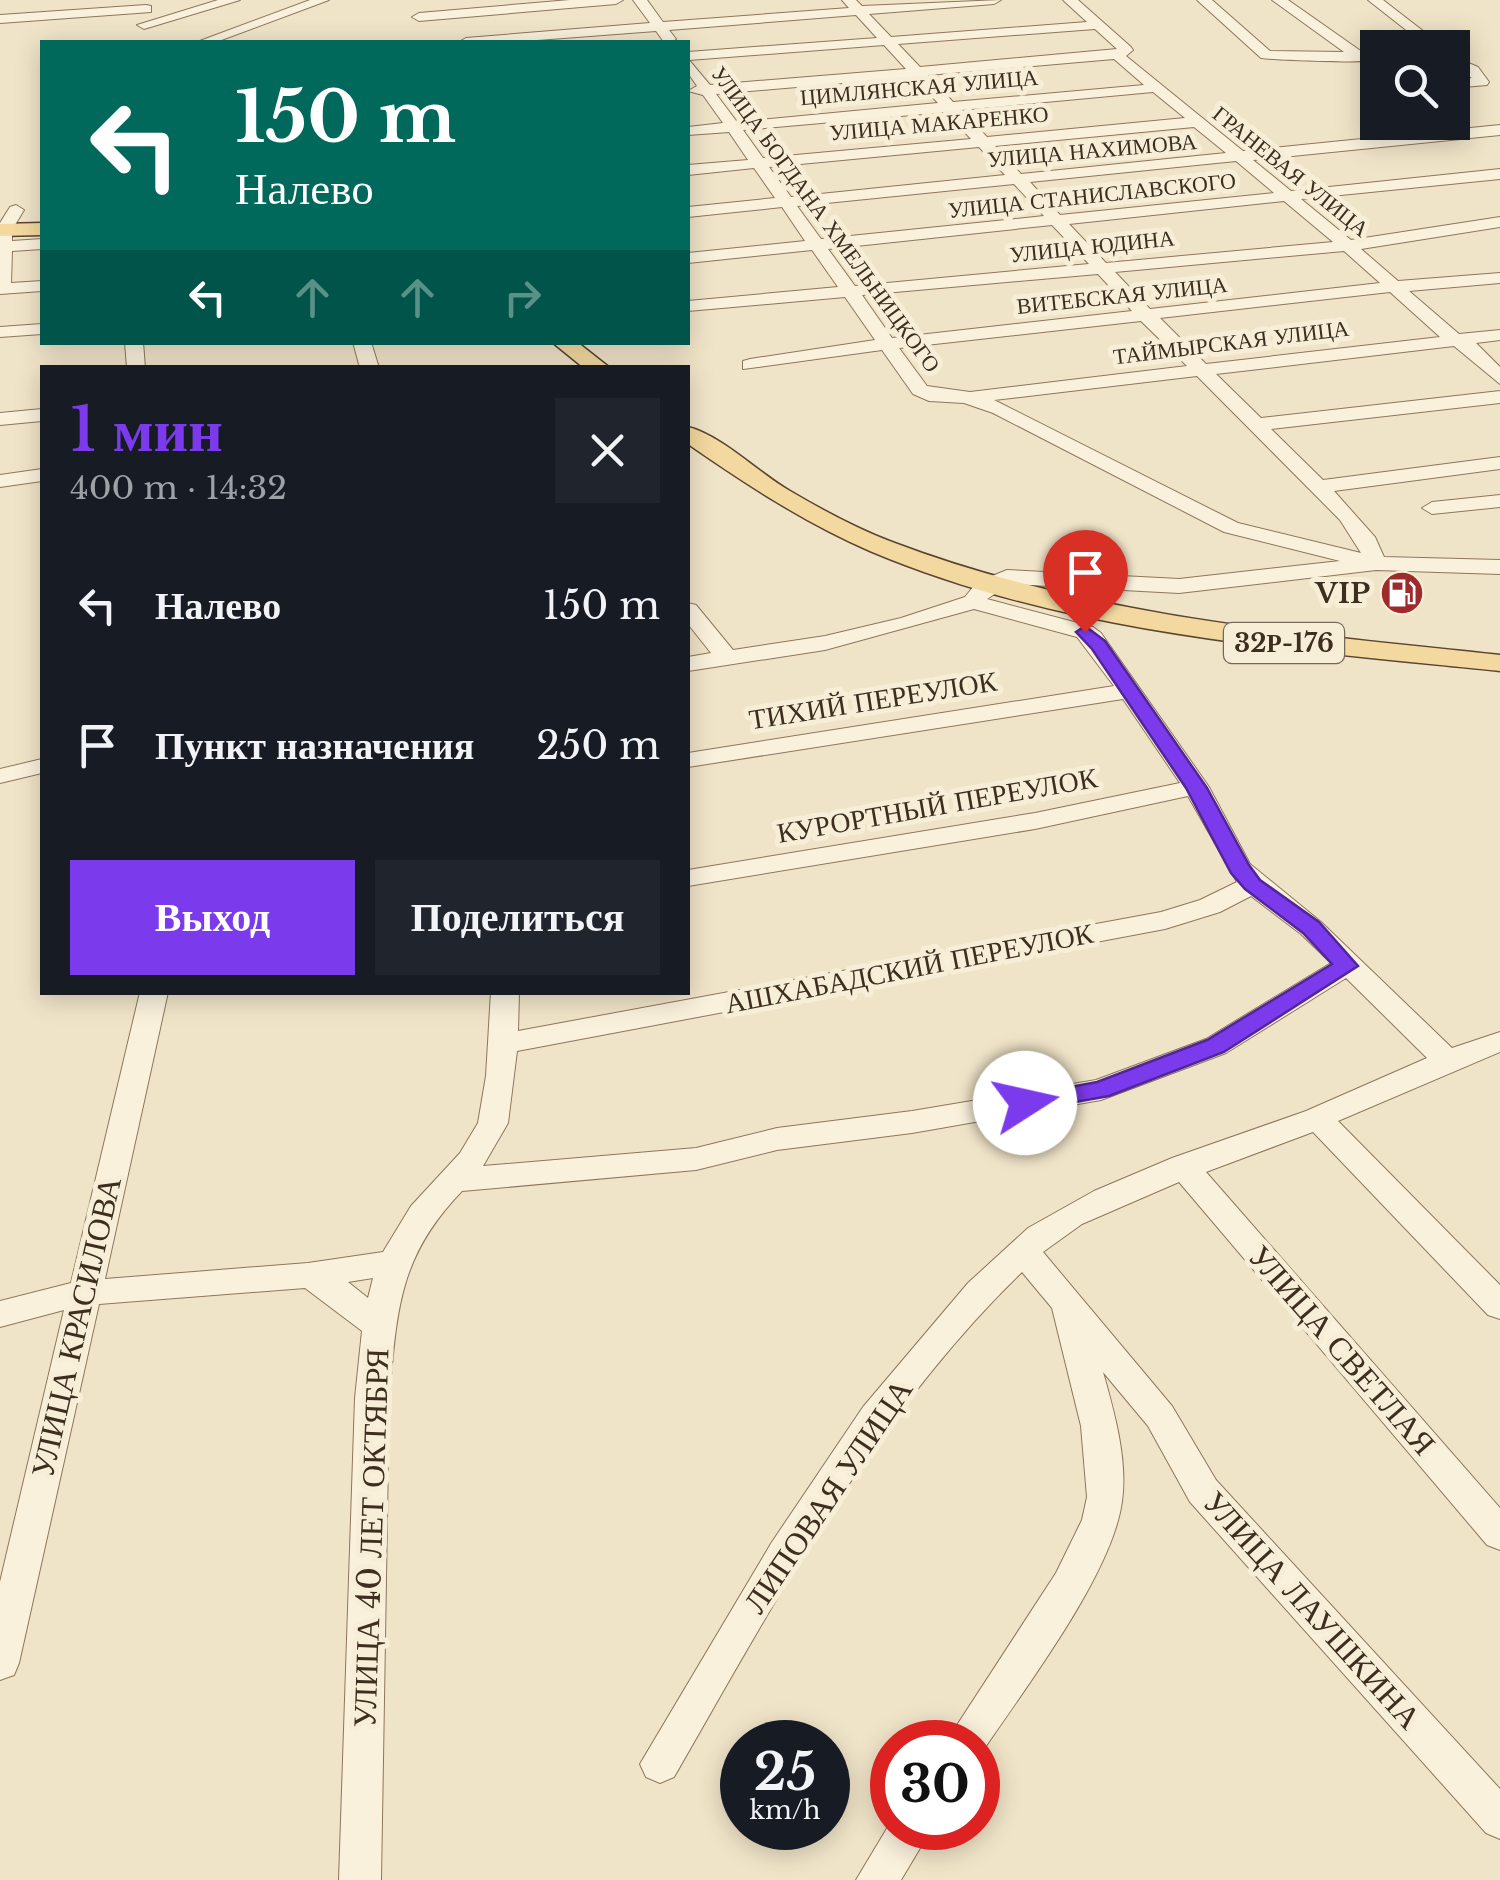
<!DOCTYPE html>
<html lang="ru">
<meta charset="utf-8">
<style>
:root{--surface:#171b24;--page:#20242c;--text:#f1f3f6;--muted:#9ea1a6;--accent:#7c3aed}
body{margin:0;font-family:"Libre Baskerville",serif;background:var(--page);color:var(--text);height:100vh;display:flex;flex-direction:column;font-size:38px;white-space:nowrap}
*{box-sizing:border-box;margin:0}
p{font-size:32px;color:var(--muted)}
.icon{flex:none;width:55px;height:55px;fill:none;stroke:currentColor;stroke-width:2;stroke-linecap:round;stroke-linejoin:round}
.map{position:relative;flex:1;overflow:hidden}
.panel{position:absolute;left:40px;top:365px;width:650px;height:630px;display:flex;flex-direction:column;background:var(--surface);border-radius:0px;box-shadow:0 5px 25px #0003}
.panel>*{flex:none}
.banner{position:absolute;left:40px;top:40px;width:650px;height:305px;border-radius:0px;box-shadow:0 5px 25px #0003;background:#00695c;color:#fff;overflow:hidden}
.controls{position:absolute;left:1360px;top:30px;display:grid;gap:20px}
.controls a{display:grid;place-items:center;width:110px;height:110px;border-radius:0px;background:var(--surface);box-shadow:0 5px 25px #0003;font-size:50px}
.speed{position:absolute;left:720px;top:1720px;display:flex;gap:20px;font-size:50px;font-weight:700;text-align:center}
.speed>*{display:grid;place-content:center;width:130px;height:130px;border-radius:50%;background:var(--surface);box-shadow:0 5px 25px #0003;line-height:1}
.speed small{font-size:25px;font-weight:400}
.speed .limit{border:15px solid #d22;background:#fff;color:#111}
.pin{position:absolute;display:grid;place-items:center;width:85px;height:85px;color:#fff;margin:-102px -42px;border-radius:50% 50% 50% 0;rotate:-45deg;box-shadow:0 0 10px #0007}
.pin .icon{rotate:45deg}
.me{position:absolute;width:110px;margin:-55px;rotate:80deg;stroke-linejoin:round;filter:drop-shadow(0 0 8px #0008)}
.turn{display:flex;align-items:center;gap:35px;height:210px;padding:0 30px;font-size:45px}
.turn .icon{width:130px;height:130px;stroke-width:2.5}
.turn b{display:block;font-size:70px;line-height:85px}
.lanes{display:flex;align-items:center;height:95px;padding:0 30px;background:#0003;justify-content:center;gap:50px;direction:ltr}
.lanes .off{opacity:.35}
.round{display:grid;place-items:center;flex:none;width:105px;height:105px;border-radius:0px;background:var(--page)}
.headline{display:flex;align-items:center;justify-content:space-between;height:170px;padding:0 30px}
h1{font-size:60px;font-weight:600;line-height:75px;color:var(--accent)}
.cta{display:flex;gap:20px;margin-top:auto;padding:20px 30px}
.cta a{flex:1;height:115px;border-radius:0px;background:var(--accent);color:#fff;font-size:40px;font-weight:600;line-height:115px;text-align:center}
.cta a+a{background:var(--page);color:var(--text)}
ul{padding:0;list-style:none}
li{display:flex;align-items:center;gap:30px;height:140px;padding:0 30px}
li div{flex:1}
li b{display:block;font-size:38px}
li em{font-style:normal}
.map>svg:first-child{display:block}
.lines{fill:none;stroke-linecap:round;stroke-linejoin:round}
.minor-casing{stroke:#8d765c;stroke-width:2}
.major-casing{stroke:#5b4430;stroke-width:3}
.minor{fill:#faf1dc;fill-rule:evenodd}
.major{fill:#f3d9a0;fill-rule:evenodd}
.route{fill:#7c3aed;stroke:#51269a;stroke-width:2.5}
.labels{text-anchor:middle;stroke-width:10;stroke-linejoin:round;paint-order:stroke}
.far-street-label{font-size:22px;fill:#3d2e20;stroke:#f7eed8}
.shield{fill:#f7eed8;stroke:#756857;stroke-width:2.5}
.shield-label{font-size:25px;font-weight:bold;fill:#3d2e20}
.poi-label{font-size:28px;font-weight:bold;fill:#3d2e20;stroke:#f7eed8;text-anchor:end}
.street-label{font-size:28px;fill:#3d2e20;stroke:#f7eed8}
.near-street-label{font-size:32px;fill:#3d2e20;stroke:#f7eed8}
</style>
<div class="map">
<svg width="1500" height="1880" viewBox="0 0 1500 1880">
<rect width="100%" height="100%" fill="#f0e4c8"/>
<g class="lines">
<g class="minor-casing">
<g id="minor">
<path d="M218 0H240L144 29 137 25Z"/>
<path d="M310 0H329L216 42H197Z"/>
<path d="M570 0H623L616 4 419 21 412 17 419 13Z"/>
<path d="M633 0H647L663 22 849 8 842 0H856L862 6 1001 0 994 4 869 14 891 37 1087 22 1063 0H1078L1131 47 1133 50 1126 56 1243 151 1500 125V135L1253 160 1291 191 1500 169V179L1301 199 1351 240 1500 217V227L1361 249 1398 281 1500 273V283L1409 291 1459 334 1500 330V340L1476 343 1500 367V384L1454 346 1216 374 1261 418 1500 391V403L1271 429 1323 480 1500 457V469L1334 491 1375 537 1384 557 1500 560V574L1376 570 1179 593 1010 584 987 599 1093 627 1101 633 1209 787 1250 864 1321 922 1452 1048 1500 1032V1052L1338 1121 1500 1285V1319L1488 1315 1313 1132 1206 1172 1500 1508V1550L1487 1545 1179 1182 1082 1224 1043 1252 1172 1406 1216 1480 1500 1789V1839L1486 1833 1190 1502 1148 1426 1103 1372C1114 1411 1128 1460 1122 1501 1113 1574 1022 1692 980 1755L978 1742H946L1056 1573 1082 1520 1087 1497 1081 1426 1052 1308 1022 1272C874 1415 776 1600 674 1777L660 1783 646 1777 640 1764 772 1542 863 1407 968 1283 1028 1228 1094 1191 1172 1158 1306 1111 1427 1058 1346 978 1226 1053 1101 1100 912 1133 777 1150 696 1170 462 1191C398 1257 397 1311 389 1398L381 1880H339L355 1398 362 1331 305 1288 99 1304 19 1663 14 1675 0 1680V1582L64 1310 0 1327V1301L71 1283 140 992H168L105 1279 308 1263 383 1252 411 1206 460 1153 478 1123 486 1076 491 992H519L518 1031 1161 912 1200 900 1237 882 1188 796 1035 829 688 886V870L1035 813 1180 783 1123 699 688 767V753L1114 686 1077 637 974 609 825 650 688 671V657L711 653 688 624V603L696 605 733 650 825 636 901 618 965 597 977 582 1007 570 1179 579 1340 561 1224 532 993 413 964 403 929 401 913 394 882 350 743 369V361L750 359 875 340 845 297 688 311V301L838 287 812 250 688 263V253L805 241 782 207 688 217V207L775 198 754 168 688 175V165L748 160 729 132 688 135V127L723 123 703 95 688 91 697 86 688 73V52L877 38 856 15 669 30 676 39 671 42H664L656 31 511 42H459L466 38 650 23ZM1095 29 1117 49 920 67 898 44ZM884 45 906 69 710 85 689 60ZM1114 59 1144 85 953 102 928 75ZM913 77 938 103 737 122 716 94ZM1153 92 1185 118 987 137 961 110ZM946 112 971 139 763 158 743 130ZM1194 127 1226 153 1021 174 995 146ZM979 147 1005 175 791 197 769 167ZM1236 161 1274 193 1060 215 1030 182ZM1014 184 1044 216 821 239 797 206ZM1284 201 1333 242 1106 263 1069 224ZM1052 225 1089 264 855 286 828 249ZM1344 251 1380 283 1150 309 1115 272ZM1098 274 1132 311 892 338 862 295ZM1390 292 1440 337 1206 364 1160 318ZM1141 321 1187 366 970 392 927 386 899 348ZM1197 376 1340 520 1361 553 1238 523 994 400ZM1251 896 1301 934 1331 963 1206 1039 1096 1080 912 1111 777 1128 696 1148 483 1166 508 1123 517 1051 1165 929 1220 912ZM373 1278 368 1298 348 1282Z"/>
<path d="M1197 0H1212L1270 51 1344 52 1272 0H1288L1365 54 1378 50V59C1366 64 1278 60 1261 58Z"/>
<path d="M1368 0H1383L1445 48H1429Z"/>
<path d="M146 5 151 6V12L0 23V15Z"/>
<path d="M1452 56 1478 67 1489 82 1487 85 1452 88V80L1472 78 1452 66Z"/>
<path d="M16 205 24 210 12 230V241L42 239V249L12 251 11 283 42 281V291L0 294V223L10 207Z"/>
<path d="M42 324V334L0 337V327Z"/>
<path d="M125 342H143L145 368H127Z"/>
<path d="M353 342H371L379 368H360Z"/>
<path d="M42 409V421L0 425V413Z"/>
<path d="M42 469V481L0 487V475Z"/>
<path d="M1500 495V507L1432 514 1422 508 1432 502Z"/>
<path d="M42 759V773L0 783V769Z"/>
<path d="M892 1820V1828H932L901 1880H856Z"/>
</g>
</g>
<g class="major-casing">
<g id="major">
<path d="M42 223V235L0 236V224Z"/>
<path d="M552 342H577L610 368H584Z"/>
<path d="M688 427C721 435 760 474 790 491 822 510 858 529 892 542 1090 617 1291 633 1500 655V671C1288 649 1069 635 870 551 805 523 746 484 688 444Z"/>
</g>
</g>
<use href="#minor" class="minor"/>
<use href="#major" class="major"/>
</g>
<path class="route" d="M1085 626 1105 641 1207 788 1249 865 1260 880 1319 922 1358 966 1224 1052 1109 1096 1025 1111 1016 1109 1013 1103 1016 1097 1097 1082 1207 1040 1332 964 1303 933 1245 889 1231 873 1186 788 1092 649 1076 632Z"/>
<defs>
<g id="fuel-disc" transform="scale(2.25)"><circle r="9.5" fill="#9e2a2b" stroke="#f7eed8"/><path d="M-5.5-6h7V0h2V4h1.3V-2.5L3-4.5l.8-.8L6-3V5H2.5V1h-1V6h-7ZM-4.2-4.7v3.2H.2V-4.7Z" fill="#fff"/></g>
</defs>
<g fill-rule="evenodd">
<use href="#fuel-disc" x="1402" y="593"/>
</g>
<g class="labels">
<g class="far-street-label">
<text transform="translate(919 87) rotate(-5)" y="8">ЦИМЛЯНСКАЯ УЛИЦА</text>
<text transform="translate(939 123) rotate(-5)" y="8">УЛИЦА МАКАРЕНКО</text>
<text transform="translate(1092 150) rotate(-5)" y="8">УЛИЦА НАХИМОВА</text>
<text transform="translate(1291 171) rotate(39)" y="8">ГРАНЕВАЯ УЛИЦА</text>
<text transform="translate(1092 195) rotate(-6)" y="8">УЛИЦА СТАНИСЛАВСКОГО</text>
<text transform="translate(826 219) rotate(54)" y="8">УЛИЦА БОГДАНА ХМЕЛЬНИЦКОГО</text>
<text transform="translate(1092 246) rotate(-6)" y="8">УЛИЦА ЮДИНА</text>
<text transform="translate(1122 295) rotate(-6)" y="8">ВИТЕБСКАЯ УЛИЦА</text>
<text transform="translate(1231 342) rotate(-7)" y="8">ТАЙМЫРСКАЯ УЛИЦА</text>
</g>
<rect class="shield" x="1224" y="623" width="120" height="40" rx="8"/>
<g class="shield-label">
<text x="1284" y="652">32Р-176</text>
</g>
<g class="poi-label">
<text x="1370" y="603">VIP</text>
</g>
<g class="street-label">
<text transform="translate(873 700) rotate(-9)" y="10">ТИХИЙ ПЕРЕУЛОК</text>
<text transform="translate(937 805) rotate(-10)" y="10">КУРОРТНЫЙ ПЕРЕУЛОК</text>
<text transform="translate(909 968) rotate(-11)" y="10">АШХАБАДСКИЙ ПЕРЕУЛОК</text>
</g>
<g class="near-street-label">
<text transform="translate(76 1327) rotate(-77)" y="11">УЛИЦА КРАСИЛОВА</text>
<text transform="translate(1342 1350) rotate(49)" y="11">УЛИЦА СВЕТЛАЯ</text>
<text transform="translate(828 1496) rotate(-56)" y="11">ЛИПОВАЯ УЛИЦА</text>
<text transform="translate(371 1538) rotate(-88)" y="11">УЛИЦА 40 ЛЕТ ОКТЯБРЯ</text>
<text transform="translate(1312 1610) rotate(48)" y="11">УЛИЦА ЛАУШКИНА</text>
</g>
</g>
</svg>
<div class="controls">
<a><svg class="icon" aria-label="search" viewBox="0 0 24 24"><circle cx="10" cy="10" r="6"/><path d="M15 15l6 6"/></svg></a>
</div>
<div class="speed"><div>25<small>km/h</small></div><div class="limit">30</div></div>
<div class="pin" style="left:1085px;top:632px;background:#d93025"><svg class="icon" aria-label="arrive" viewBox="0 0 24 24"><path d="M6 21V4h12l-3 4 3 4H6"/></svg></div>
<svg class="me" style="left:1025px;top:1103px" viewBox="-20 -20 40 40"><circle r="19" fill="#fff"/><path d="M0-13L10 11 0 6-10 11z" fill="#7c3aed"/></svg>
<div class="banner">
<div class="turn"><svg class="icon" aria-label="left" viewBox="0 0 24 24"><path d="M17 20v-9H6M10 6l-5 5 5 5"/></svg><div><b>150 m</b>Налево</div></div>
<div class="lanes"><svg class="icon" aria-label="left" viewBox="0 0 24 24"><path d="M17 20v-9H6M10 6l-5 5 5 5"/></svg><svg class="icon off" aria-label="ahead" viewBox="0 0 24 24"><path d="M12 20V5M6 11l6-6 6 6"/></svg><svg class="icon off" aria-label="ahead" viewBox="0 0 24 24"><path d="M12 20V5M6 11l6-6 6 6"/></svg><svg class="icon off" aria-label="right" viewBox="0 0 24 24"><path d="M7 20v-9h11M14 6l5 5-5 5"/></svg></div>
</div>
<section class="panel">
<div class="headline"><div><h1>1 мин</h1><p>400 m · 14:32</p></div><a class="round"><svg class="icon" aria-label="close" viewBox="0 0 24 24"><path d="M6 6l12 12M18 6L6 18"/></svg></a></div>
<ul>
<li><svg class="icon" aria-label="left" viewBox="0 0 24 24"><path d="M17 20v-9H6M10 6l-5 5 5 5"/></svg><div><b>Налево</b></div><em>150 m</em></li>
<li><svg class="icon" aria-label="arrive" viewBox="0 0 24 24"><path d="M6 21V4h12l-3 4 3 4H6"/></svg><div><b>Пункт назначения</b></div><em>250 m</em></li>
</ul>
<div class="cta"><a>Выход</a><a>Поделиться</a></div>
</section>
</div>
